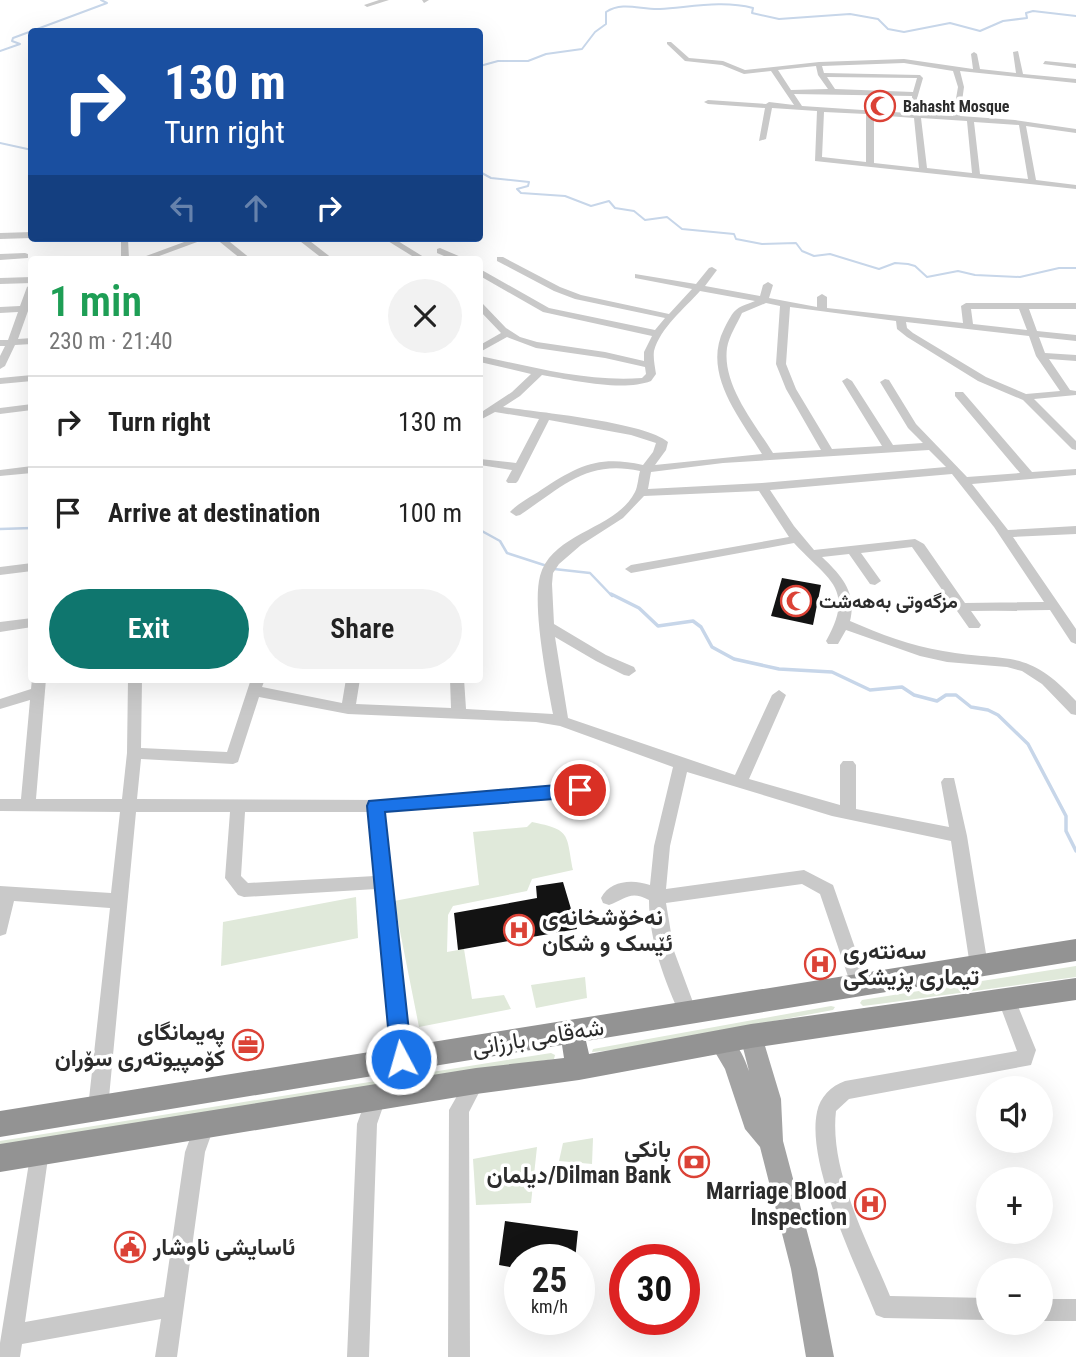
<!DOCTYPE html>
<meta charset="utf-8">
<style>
:root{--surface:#fff;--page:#f2f2f2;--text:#222;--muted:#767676;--line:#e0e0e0;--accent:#0f766e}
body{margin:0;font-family:"Roboto Condensed",Vazirmatn,sans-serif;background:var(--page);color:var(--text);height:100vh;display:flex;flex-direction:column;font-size:26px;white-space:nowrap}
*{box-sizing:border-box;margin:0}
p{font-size:23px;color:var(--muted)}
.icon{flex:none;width:38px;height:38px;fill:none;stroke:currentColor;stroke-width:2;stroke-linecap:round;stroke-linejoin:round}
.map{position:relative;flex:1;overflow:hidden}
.side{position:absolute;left:28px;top:256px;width:455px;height:427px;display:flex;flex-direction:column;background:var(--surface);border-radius:7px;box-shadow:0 7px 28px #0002}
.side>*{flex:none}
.hud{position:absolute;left:28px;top:28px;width:455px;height:214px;border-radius:7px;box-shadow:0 7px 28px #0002;background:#1a4fa0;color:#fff;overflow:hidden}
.fabs{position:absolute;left:976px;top:1076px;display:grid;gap:14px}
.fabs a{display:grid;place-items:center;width:77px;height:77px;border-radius:50%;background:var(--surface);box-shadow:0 7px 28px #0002;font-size:35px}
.speed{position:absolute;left:504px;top:1244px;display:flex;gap:14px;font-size:35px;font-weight:700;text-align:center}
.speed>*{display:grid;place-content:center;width:91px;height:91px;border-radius:50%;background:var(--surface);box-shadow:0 7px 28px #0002;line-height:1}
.speed small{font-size:18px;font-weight:400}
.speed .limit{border:10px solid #d22;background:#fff;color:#111}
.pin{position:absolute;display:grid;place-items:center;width:60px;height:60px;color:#fff;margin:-30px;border:4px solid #fff;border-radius:50%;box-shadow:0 2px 7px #0007}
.me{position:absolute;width:77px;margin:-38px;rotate:354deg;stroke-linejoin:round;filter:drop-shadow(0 0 5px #0008)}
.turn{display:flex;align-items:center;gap:24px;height:147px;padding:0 21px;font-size:32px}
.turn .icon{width:91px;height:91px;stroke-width:2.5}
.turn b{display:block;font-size:49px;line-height:60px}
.lanes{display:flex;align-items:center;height:66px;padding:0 21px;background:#0003;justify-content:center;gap:35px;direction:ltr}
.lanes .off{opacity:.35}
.round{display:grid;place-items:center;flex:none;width:74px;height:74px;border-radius:37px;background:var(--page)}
.overview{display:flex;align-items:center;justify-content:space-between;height:119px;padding:0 21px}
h1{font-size:42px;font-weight:600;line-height:52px;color:#1e9e55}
.button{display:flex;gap:14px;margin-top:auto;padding:14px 21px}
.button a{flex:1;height:80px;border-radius:42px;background:var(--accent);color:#fff;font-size:28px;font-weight:600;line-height:80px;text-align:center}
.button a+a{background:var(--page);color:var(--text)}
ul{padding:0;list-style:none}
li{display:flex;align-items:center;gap:21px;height:91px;padding:0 21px;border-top:2px solid var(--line)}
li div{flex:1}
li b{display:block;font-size:26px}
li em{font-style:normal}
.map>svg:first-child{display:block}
.green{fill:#e0e9da}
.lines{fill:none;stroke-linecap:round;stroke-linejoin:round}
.stream-far2{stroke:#c7d6e9;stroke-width:2}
.stream-far1{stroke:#c7d6e9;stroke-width:2.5}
.stream{stroke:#c7d6e9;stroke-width:3.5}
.building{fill:#131313}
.minor{fill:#c9c9c9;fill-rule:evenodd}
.major{fill:#a4a4a4;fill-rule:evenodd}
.highway{fill:#939393;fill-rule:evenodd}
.route{fill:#1a73e8;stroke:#114b97;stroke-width:2}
.labels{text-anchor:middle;stroke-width:7;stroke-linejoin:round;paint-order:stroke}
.far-poi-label{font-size:16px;font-weight:bold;fill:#2c2c2c;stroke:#fff;text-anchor:start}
.poi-label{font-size:19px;font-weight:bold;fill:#2c2c2c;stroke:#fff;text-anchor:start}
.near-poi-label{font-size:23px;font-weight:bold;fill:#2c2c2c;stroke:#fff;text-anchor:start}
.near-street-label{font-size:23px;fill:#2c2c2c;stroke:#fff}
</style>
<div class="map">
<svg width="1076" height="1357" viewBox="0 0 1076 1357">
<rect width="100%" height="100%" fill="#fff"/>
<g class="green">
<path d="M532 822C571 830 566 833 573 870L532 879 527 891 453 906 448 915 447 952 464 949 472 999 504 995 511 1009 419 1027 394 901 479 885 473 832 527 827Z"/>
<path d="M356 897 358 938 221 966 223 922Z"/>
<path d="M1076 966V977L879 1004 863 1006 860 1003 862 1000Z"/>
<path d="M585 977 587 998 536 1008 531 985Z"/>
<path d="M831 1006 835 1007 833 1010 624 1049 592 1052 593 1049Z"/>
<path d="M551 1053 555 1055 554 1059 492 1069 0 1148V1141Z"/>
<path d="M593 1138 592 1164 559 1161 563 1143Z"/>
<path d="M537 1147 531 1203 476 1205 473 1159Z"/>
</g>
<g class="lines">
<g class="stream-far2">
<path d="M0 51 20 44 12 41 13 38 107 3 101 0"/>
<path d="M480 66 498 61H528L546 54 582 49 595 32 606 24V12C623 1 641 10 660 9 691 7 723 0 753 8L752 13 779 19 850 14 878 19 888 29 904 32 950 23 980 31 1003 21 1027 18 1026 13 1033 11 1076 16"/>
<path d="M0 143 32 150"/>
<path d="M480 172 491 178 529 182 528 186 517 189 521 193 565 196 591 206 609 201 615 208 634 211 645 220 667 217 682 229 734 234 736 239 762 244 796 243 802 251 814 256 830 254 879 269 895 263 908 264 915 266 927 277 958 271 975 275 1020 277 1059 268H1076"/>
</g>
<g class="stream-far1">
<path d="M0 529 32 528"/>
<path d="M480 530 500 541 507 553 547 566"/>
<path d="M554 569 590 573 612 596"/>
</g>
<path class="stream" d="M611 594 639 608 658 626 693 621 701 627 712 647 734 659 779 669 832 672 870 690 902 687 914 695 937 701 946 695H956L971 707 988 710 998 715 1028 744 1066 816V831L1076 851"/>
</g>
<g class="building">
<path d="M782 578 821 585 813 625 771 616Z"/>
<path d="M563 882 577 929 458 950 454 913 537 898 536 886Z"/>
<path d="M505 1221 578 1231 575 1260H520V1269L499 1265Z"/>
</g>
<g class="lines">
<g class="minor">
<path d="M379 0H389L367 7 364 5Z"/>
<path d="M422 0H429L424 3Z"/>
<path d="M667 42H671L689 58 723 61 745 70 819 62 904 59 973 69 971 54 974 52 977 54 980 69 1016 73 1013 52 1018 51 1023 74 1076 79V83L960 71 964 87 960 116 1015 120 1076 129V133L1026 126 1036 180 1076 185V189L815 161 817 111 772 108 766 139 759 141 765 108 708 104 704 102 708 100 766 104 769 102 794 105 771 71 744 74 722 65 685 61 667 44ZM904 63 953 71 958 87 953 116 802 106 794 94 912 96V102H916L923 78 920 75 824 73 822 66ZM816 66 818 75 828 89 791 90 778 70ZM827 77 916 78H917L913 92 835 89ZM824 112 866 114V162L822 157ZM874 115 914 118 919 168 874 163ZM921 118 967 121 972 173 927 168ZM974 122 1019 125 1028 179 980 174Z"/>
<path d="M1045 61 1076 64V68L1043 64Z"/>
<path d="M32 232V238L0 239V233Z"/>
<path d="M112 238 128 239 129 259H121V242Z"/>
<path d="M195 238H208L151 259H138Z"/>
<path d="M215 238H225L251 259H241Z"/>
<path d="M296 238H306L333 259H323Z"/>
<path d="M383 238H393L427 259H417Z"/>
<path d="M440 248 461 257 462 259H451L437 253V249Z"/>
<path d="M25 253 28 254V258L0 260V254Z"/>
<path d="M497 257H503L560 287 581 295 669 314 692 289 635 278V274L696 284 709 268 712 267 717 270 705 286 760 296 763 285 768 282 773 285 769 298 817 307V297L822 294 827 297V308L963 323 961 306 966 303H1076V309H1029L1037 331 1076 335V341L1039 337 1045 353 1076 355V361L1049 359 1070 390 1076 391V395L1034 399 1076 441V450L1072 449 1023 400 978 381 907 337 897 329 896 321 790 307 786 364 796 389 832 449 882 446 842 381 847 378 852 381 893 445 923 443 908 428 880 382 885 379 889 380 916 424 967 477 1020 473 955 396V392H963L1032 472 1076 469V475L972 484 1008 530 1076 526V534L1013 537 1076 629V644L1071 642 1050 610 971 611 981 625 979 628H969L912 547 861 553 881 581 875 585 870 584 849 554 822 557C842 576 857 593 850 621 880 634 911 646 943 651 1007 663 1026 646 1076 701V715L1071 714 1042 684 1022 671 1007 667 947 662 920 656 846 630 838 644H828L826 641C856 588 828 580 794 543L631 573 625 569 631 565 789 537 759 491 644 496 623 518 581 545 559 564 553 573 552 584 554 624 606 655 634 667 636 671 629 676 624 675 596 661 555 637 568 718 735 775 772 695 779 690 786 695 749 779 840 805V765L843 761H853L856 765V809L949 827 941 782 944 778H954L967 836 988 966 985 972 979 974 973 972 970 966 951 841 832 816 687 772 670 846 666 889 804 870 833 885 868 985 865 991 859 993 853 991 820 894 802 884 666 903 674 951 697 1013 694 1019 688 1021 682 1019C665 982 649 941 649 900 630 890 626 899 609 905L603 903 601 898C610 880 633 879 650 885L654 846 673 767 560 726 536 722 348 714 259 697 238 762 233 764 141 759 137 799 386 800 580 784 585 786 588 790 585 794 580 796 384 812 410 1059 408 1065 401 1068 394 1065 392 1059 376 889 244 897 238 895 225 878 230 812H136L108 1108 105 1115 98 1117 91 1115 88 1108 110 908 14 901 6 934 0 936V886L111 893 120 812 0 811V799H21L30 700 0 709V699L31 689 32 679H46L36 799H122L127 753 128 679H142L141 748 227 752 251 679H265L262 687 342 703 346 679H360L356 704 451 708 450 679H464L466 709 553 714C547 682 532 606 540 576 552 532 616 530 635 492 638 486 638 478 640 471 587 459 562 487 520 515L516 516 510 512C518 503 531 497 541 490 578 466 598 455 643 465L653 452 656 443 631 435 549 420 518 481 516 483H508L506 481 512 470 480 465V459L516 463 539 419 495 412 480 420V413L512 392 531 374 480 362V356C532 367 587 382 642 378L646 374 645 367 605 358 536 348 507 337 480 352V345L501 333 480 311V303L483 304 506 328 520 337 537 342 605 352 644 361V352L652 336 543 312 480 276V269L549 308 655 330 665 318 575 299 554 291 497 261ZM700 291 755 301C734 309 735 308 724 329 702 373 739 417 762 454L655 465 666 450 668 442C645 422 537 412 503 407L520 396 542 375C571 380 623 392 651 381L656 374C655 367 653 358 654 351 660 328 685 308 700 291ZM766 303 780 306 776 364 786 389 821 450 773 453C755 424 722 385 727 348 729 336 737 324 742 313ZM971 309H1019L1027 330 973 324ZM906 322 1029 336 1036 356 1060 391 1026 394 986 377 913 333 907 328ZM929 450 946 467 762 483 648 489 651 472 723 463ZM952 474 994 527 1044 602 965 603 924 544 915 539 814 550 794 526 770 490ZM245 812H369L375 876 248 883 241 876Z"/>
<path d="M32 277V283L0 284V278Z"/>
<path d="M32 284V310L28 311 18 339 32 338V344L15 345 5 366 0 369V356L5 346H0V340H8L18 312 0 313V307L20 306 27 287Z"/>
<path d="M32 375V381L0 384V378Z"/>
<path d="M32 404V410L0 414V408Z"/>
<path d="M32 466V473L0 476V470Z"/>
<path d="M32 563V571L0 575V567Z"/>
<path d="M32 618V627L0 632V622Z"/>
<path d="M1007 992 1013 994 1036 1050 1031 1065 849 1099 836 1111C829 1171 868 1242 890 1296L989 1298V1320L884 1318 876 1315C856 1265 806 1164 817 1112 820 1097 831 1086 845 1081L1017 1051 998 1000 1001 994Z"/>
<path d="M476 1072 483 1075 485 1081 469 1112 470 1357H448L449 1110 469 1075Z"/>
<path d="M376 1089 383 1091 386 1098 377 1124 369 1357H347L357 1124 369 1091Z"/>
<path d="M205 1114 212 1117 215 1124 205 1152 177 1357H155L161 1319 22 1344 20 1357H0V1343L32 1144 39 1141 46 1144 49 1151 25 1322 164 1297 185 1152 198 1117Z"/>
<rect x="1041" y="1299" width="35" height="22"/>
</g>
<path class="major" d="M751 1025 759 1028 762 1036 781 1099 783 1141 817 1269 834 1357H806L791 1269 760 1147 745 1129 725 1069 709 1042 712 1034 720 1031C735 1037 744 1056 749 1071L740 1036 743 1028Z"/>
<path class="highway" d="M1076 939V961L586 1041 589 1054 751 1024 1076 978V1000L751 1048 579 1080 476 1094 0 1172V1144L476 1068 564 1058 562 1045 0 1137V1111Z"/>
</g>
<path class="route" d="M580 783 586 785 589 790 586 795 580 797 385 812 412 1059 409 1066 401 1069 394 1066 391 1059 367 806 369 801Z"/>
<defs>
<g id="mosque-ring" transform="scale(1.575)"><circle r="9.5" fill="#fff" stroke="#db4236" stroke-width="1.5"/><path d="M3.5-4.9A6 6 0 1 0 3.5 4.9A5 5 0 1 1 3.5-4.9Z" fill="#db4236"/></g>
<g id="hospital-ring" transform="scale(1.575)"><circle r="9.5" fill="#fff" stroke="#db4236" stroke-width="1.5"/><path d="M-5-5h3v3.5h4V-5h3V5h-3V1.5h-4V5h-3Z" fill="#db4236"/></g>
<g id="office-ring" transform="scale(1.575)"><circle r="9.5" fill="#fff" stroke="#db4236" stroke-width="1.5"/><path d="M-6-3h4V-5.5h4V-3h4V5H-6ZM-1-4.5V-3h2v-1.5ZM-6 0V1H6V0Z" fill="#db4236"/></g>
<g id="bank-ring" transform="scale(1.575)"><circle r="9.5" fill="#fff" stroke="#db4236" stroke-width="1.5"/><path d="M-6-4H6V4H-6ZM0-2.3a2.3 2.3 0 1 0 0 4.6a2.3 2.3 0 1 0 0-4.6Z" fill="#db4236"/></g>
<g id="civic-ring" transform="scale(1.575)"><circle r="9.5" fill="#fff" stroke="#db4236" stroke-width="1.5"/><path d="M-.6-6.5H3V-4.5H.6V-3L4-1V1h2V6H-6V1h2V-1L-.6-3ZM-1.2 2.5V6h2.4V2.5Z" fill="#db4236"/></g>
</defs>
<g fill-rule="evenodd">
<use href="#mosque-ring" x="880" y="106"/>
<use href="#mosque-ring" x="796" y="601"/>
<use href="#hospital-ring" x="519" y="930"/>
<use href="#hospital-ring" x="820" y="964"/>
<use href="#office-ring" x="248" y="1045"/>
<use href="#bank-ring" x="694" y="1162"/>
<use href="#hospital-ring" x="870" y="1204"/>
<use href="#civic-ring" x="130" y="1247"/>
</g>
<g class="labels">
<g class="far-poi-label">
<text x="903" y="112">Bahasht Mosque</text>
</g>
<g class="poi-label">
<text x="819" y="608">مزگەوتی بەهەشت</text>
</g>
<g class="near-poi-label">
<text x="542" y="925">نەخۆشخانەی<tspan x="542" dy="26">ئێسک و شکان</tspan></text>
<text x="843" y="959">سەنتەری<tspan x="843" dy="26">تیماری پزیشکی</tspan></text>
<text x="225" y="1040" text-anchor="end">پەیمانگای<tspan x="225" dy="26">کۆمپیوتەری سۆران</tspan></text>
<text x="671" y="1157" text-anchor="end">بانکی<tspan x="671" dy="26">دیلمان/Dilman Bank</tspan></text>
<text x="847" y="1199" text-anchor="end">Marriage Blood<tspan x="847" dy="26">Inspection</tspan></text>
<text x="153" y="1255">ئاسایشی ناوشار</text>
</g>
<g class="near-street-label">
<text transform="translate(538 1037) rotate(-9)" y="8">شەقامی بارزانی</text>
</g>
</g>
</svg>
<div class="fabs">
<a><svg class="icon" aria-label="sound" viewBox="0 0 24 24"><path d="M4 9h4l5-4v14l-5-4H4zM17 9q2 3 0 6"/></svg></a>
<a>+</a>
<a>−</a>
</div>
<div class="speed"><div>25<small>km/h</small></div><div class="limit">30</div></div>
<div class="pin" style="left:580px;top:790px;background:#d93025"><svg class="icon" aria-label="arrive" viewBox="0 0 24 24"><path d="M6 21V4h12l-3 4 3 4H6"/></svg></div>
<svg class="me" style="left:401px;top:1059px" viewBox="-20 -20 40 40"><circle r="17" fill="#1a73e8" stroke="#fff" stroke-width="3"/><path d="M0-11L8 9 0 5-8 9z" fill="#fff"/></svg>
<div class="hud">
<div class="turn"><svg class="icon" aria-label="right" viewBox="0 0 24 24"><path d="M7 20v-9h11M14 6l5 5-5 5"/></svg><div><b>130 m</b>Turn right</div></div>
<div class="lanes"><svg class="icon off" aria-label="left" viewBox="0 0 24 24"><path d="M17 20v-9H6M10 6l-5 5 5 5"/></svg><svg class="icon off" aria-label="ahead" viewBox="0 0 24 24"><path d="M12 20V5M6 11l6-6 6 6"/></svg><svg class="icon" aria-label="right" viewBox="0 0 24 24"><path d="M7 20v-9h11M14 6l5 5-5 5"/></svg></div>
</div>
<section class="side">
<div class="overview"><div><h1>1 min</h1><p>230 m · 21:40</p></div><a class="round"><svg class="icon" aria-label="close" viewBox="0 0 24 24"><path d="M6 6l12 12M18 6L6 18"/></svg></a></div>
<ul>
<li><svg class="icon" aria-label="right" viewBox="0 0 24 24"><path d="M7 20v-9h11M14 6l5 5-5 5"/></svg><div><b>Turn right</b></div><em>130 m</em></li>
<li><svg class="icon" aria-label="arrive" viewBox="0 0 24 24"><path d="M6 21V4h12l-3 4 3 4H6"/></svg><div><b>Arrive at destination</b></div><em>100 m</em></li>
</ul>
<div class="button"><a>Exit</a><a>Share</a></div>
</section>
</div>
